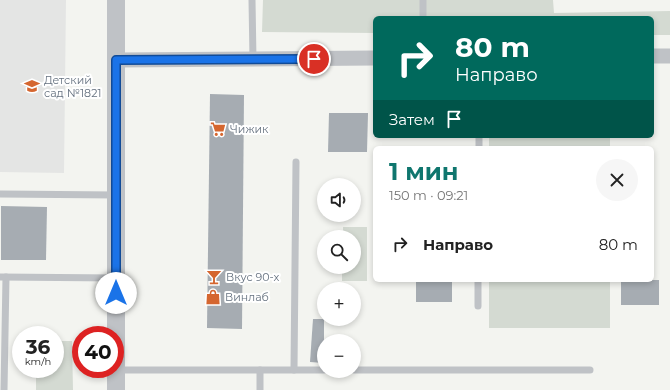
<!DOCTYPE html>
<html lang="ru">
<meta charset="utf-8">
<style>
:root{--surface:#fff;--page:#f6f6f6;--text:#222;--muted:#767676;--accent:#0f766e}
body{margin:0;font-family:Montserrat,sans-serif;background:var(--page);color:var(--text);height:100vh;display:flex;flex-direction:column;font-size:15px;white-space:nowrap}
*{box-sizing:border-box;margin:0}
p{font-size:13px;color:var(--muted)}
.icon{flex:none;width:22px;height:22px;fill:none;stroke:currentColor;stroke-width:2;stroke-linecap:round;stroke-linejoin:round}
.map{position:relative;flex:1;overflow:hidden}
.details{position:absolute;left:373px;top:146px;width:281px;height:136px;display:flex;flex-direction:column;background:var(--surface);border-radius:6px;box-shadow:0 2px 6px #0003}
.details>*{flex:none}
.top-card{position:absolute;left:373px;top:16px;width:281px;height:122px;border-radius:6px;box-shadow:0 2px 6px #0003;background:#00695c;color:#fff;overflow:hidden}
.buttons{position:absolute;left:317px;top:178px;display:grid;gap:8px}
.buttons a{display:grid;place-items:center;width:44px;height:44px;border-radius:50%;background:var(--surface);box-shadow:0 2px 6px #0003;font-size:20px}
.speed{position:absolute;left:12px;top:326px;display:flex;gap:8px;font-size:20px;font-weight:700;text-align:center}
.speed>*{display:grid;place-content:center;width:52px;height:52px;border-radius:50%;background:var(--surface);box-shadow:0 2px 6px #0003;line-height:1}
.speed small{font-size:10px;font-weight:400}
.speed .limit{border:6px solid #d22;background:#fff;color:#111}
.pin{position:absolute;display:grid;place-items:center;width:34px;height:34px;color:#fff;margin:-17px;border:2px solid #fff;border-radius:50%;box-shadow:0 1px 4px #0007}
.me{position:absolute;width:44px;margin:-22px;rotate:0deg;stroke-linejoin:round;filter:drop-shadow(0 0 3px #0008)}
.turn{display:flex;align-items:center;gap:14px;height:84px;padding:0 16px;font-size:18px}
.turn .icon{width:52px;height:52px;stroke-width:2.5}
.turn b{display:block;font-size:28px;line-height:34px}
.then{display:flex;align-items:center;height:38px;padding:0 16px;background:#0003;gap:8px;font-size:15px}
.round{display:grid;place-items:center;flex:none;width:42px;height:42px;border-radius:21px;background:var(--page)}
.headline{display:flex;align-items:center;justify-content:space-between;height:68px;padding:0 16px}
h1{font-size:24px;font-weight:700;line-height:30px;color:var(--accent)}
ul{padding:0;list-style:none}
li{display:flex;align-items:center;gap:12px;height:60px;padding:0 16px}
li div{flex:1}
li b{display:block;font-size:15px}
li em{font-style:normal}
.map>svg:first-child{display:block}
.built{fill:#e4e5e4}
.green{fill:#d4dad2}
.building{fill:#a6acb2}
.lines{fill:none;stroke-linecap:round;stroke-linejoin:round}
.service{stroke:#bfc2c6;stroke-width:7}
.minor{stroke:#bfc2c6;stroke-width:15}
.tertiary{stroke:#bfc2c6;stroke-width:18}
.route-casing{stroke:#114b97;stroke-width:10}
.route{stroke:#1a73e8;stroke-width:7}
.labels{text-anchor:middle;stroke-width:4;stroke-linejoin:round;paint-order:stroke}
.poi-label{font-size:11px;fill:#65717f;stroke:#fff;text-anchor:start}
</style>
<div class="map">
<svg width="670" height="390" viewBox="0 0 670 390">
<rect width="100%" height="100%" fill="#f3f4f0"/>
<path class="built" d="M0 0H66L64 173 0 172Z"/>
<g class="green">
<path d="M263 0H553L554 13 670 11V35H652V18H375V33L262 32Z"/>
<rect x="489" y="136" width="121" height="12"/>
<path d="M343 227H367V281H342V267H354V237H343Z"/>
<rect x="489" y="280" width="121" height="48"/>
<path d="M55 341H72L73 390H36V369H55Z"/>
</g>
<g class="building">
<path d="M210 94 244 95 242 329 207 328Z"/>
<path d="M329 113H368L367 152H328Z"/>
<path d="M1 206 47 207 46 260H1Z"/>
<rect x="416" y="280" width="36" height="22"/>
<rect x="621" y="280" width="38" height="25"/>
<path d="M313 319H324V363L310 362Z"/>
</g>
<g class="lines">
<g class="service">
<path d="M252 0 253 59"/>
<path d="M423 18V0"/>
<path d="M479 148V136"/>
<path d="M0 194 116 195"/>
<path d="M0 277 116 278"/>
<path d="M478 306V280"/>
<path d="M116 370H324"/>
<path d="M260 370V390"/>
<path d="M294 370 296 162"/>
<path d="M354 370H590"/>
<path d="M4 390 6 277"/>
</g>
<g class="minor">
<path d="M652 56H670"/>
<path d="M116 60 375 58"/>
</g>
<path class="tertiary" d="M116 390V0"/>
</g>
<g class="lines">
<g class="route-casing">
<path id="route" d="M116 293V60L314 59"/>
</g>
<use href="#route" class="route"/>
</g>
<defs>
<g id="school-bare" transform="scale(1.2)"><path d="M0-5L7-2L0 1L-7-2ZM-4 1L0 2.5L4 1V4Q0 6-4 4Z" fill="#d5662f" stroke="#fff" stroke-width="2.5" paint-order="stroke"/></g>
<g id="supermarket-bare" transform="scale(1.2)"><path d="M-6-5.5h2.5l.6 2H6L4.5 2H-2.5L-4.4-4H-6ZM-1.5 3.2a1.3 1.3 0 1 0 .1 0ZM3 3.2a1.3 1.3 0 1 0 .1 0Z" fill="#d5662f" stroke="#fff" stroke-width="2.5" paint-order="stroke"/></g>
<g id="bar-bare" transform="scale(1.2)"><path d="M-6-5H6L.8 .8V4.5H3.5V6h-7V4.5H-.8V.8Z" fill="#d5662f" stroke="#fff" stroke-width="2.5" paint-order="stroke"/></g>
<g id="shop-bare" transform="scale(1.2)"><path d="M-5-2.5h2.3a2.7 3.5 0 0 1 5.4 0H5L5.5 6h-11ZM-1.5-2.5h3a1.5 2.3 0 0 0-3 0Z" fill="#d5662f" stroke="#fff" stroke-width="2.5" paint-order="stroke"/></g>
</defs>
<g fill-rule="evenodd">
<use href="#school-bare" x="32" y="86"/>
<use href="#supermarket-bare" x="218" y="129"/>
<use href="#bar-bare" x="214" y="277"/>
<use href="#shop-bare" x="213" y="297"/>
</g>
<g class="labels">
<g class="poi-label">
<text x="44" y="84">Детский<tspan x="44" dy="13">сад №1821</tspan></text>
<text x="230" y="133">Чижик</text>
<text x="226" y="281">Вкус 90-х</text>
<text x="225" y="301">Винлаб</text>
</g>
</g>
</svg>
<div class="buttons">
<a><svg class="icon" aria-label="sound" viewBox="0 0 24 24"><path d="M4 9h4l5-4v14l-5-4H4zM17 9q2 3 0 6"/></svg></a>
<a><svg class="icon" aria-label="search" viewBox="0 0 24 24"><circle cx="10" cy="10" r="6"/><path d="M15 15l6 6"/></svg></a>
<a>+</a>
<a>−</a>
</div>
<div class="speed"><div>36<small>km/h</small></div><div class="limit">40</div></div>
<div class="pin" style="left:314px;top:59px;background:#d93025"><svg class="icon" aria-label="arrive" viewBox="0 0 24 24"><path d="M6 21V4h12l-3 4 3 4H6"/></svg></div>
<svg class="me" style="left:116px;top:293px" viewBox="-20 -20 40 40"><circle r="19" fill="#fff"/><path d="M0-13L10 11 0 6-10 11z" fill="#1a73e8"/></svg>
<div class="top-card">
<div class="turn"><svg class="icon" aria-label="right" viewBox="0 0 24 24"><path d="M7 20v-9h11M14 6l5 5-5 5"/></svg><div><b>80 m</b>Направо</div></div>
<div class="then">Затем<svg class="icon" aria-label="arrive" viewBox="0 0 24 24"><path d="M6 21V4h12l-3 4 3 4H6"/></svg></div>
</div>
<section class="details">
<div class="headline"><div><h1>1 мин</h1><p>150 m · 09:21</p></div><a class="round"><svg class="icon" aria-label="close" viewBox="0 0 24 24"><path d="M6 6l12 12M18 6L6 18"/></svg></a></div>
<ul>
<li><svg class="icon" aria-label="right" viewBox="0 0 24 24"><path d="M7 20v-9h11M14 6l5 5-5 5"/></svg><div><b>Направо</b></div><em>80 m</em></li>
</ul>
</section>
</div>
